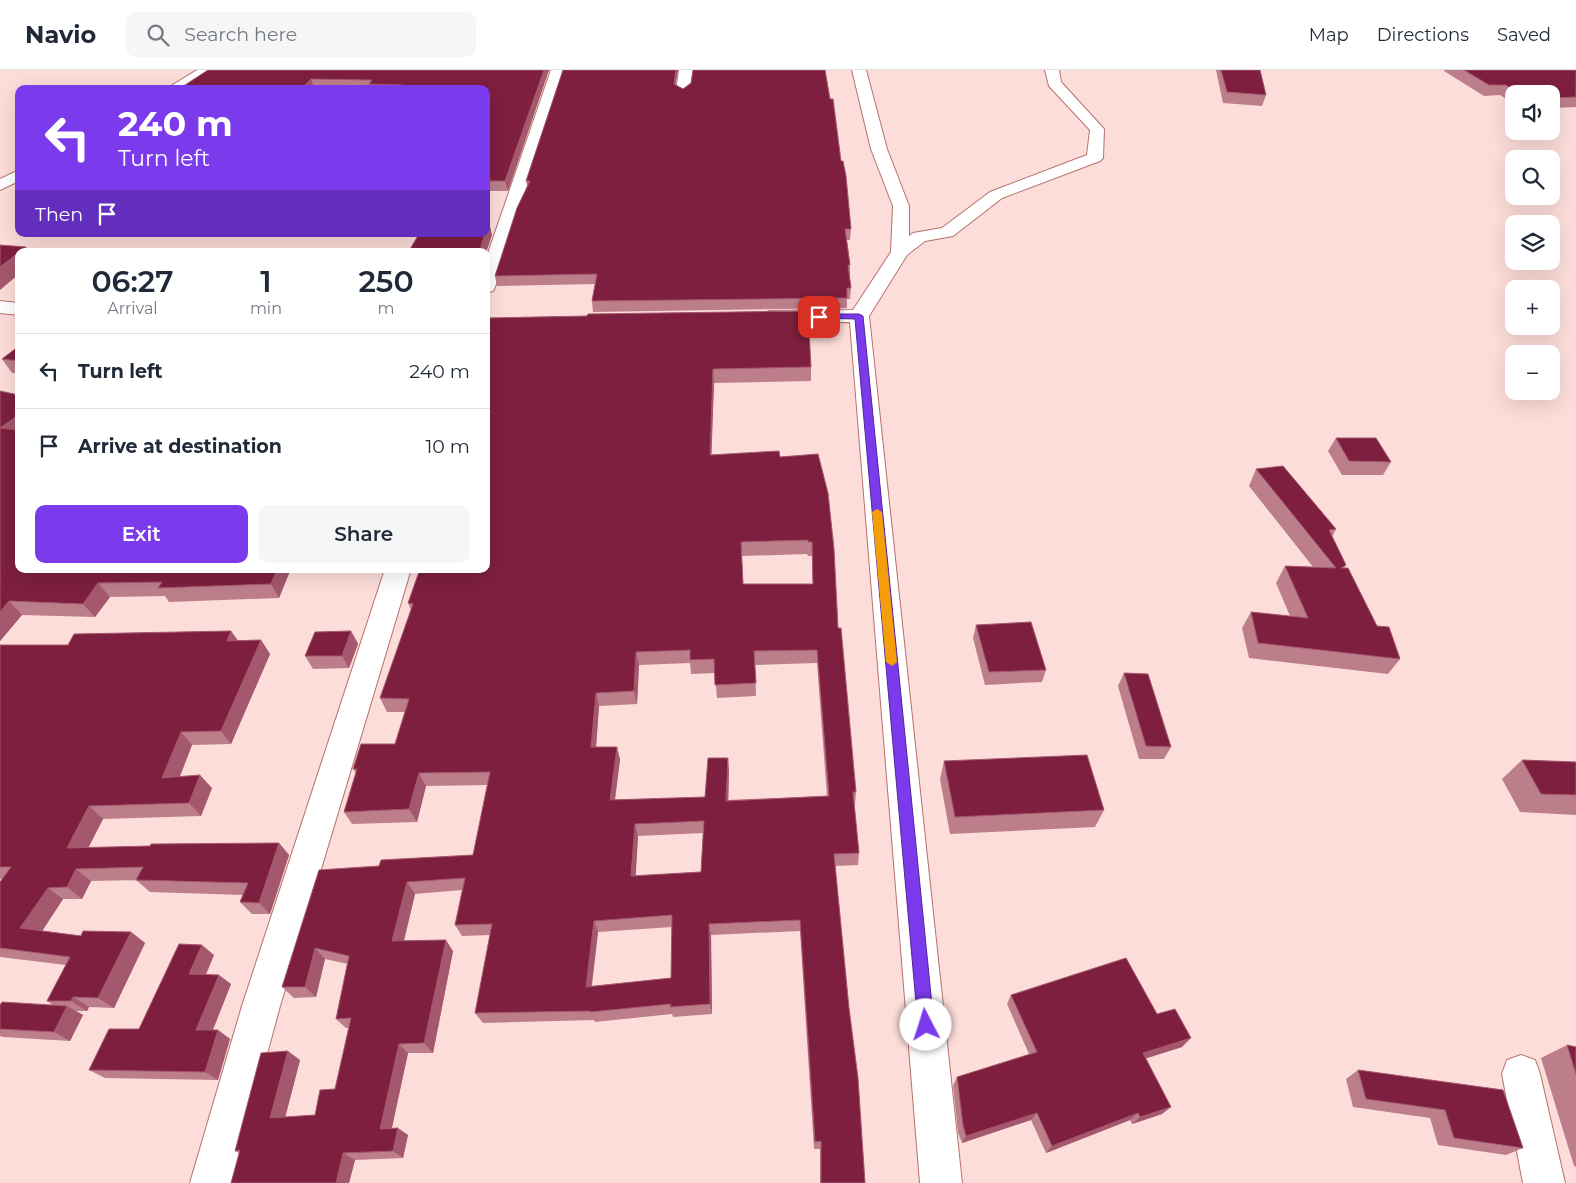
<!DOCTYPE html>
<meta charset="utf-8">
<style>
:root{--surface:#fff;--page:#f6f6f7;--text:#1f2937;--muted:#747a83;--line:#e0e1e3;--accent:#7c3aed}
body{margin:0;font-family:Montserrat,sans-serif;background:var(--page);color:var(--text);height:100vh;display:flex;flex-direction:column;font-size:19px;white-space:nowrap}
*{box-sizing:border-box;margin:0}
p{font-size:16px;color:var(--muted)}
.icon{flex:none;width:28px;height:28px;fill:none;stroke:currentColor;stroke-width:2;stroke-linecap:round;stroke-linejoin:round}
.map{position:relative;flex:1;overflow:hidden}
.panel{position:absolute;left:15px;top:178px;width:475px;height:325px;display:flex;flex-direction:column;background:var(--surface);border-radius:10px;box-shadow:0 5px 20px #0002}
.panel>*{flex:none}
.top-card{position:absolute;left:15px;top:15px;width:475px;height:152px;border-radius:10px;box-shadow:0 5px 20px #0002;background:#7c3aed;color:#fff;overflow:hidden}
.tools{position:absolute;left:1505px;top:15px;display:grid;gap:10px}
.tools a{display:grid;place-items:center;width:55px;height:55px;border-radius:10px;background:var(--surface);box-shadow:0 5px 20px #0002;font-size:25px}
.pin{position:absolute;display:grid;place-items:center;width:42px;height:42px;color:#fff;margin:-21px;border-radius:10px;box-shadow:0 2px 8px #0006}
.me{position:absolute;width:55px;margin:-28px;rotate:355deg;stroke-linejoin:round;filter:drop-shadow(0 0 4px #0008)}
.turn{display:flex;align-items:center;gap:18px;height:105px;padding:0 20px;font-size:22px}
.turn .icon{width:65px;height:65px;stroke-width:2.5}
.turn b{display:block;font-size:35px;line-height:42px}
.then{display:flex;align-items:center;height:48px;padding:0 20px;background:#0003;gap:10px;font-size:19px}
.eta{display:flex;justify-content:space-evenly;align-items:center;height:85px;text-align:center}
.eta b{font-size:30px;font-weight:600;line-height:35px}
.action{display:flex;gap:10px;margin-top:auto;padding:10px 20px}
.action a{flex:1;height:58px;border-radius:10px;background:var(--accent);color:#fff;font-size:20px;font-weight:600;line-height:58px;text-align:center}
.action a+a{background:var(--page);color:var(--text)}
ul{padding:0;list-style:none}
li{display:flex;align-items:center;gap:15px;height:75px;padding:0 20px;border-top:1px solid var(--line)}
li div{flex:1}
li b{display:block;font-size:19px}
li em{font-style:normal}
header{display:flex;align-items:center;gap:30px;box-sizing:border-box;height:70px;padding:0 25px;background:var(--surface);border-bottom:1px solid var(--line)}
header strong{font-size:24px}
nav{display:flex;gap:28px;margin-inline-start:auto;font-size:18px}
.search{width:350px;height:45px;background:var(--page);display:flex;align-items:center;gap:12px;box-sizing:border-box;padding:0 18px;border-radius:10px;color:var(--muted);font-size:19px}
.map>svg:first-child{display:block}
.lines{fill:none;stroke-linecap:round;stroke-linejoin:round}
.street-casing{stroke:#b7716b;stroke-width:2}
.secondary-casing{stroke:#b7716b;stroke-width:2}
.street{fill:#fff;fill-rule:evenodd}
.secondary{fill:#fff;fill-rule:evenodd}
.wall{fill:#bd7e8c;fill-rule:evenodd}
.shaded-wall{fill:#a4586d}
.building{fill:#7e1f3f;stroke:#a4586d;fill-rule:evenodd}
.route{fill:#7c3aed;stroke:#51269a}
.slow{fill:#f59e0b}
</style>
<header>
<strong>Navio</strong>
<div class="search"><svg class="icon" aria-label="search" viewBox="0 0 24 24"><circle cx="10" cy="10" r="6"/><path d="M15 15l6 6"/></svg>Search here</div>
<nav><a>Map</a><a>Directions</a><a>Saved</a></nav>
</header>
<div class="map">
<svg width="1576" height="1113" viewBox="0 0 1576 1113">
<rect width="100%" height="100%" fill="#fcddd9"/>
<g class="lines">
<g class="street-casing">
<g id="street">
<path d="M551 0H565L495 217 493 221 486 223V189Z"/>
<path d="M679 0H693L690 22 683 26 676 22Z"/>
<path d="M852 0H866L887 79 909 136V166L913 163 942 158 990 122 1087 85 1090 60 1049 16 1045 0H1059L1061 12 1104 59 1103 88 1100 91 1002 128 953 166 925 171 907 185 869 246 962 1113H920L850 252 770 253 763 251 760 247 763 243 770 241 853 240 891 182 893 136 871 79Z"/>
<path d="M0 231 19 233V245L0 243Z"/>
<path d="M385 499H411L280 936 232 1113H190L242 936Z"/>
<path d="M1521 985 1535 990 1540 1004 1565 1113H1523L1502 1004 1507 990Z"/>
</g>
</g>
<g class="secondary-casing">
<g id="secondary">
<path d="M197 0H214L183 19H166Z"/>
<path d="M19 100V111L0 120V109Z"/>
</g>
</g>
<use href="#street" class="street"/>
<use href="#secondary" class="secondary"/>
</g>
<g class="wall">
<path d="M208 0H549L508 121H486V19H363L314 18Z"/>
<path d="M563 0H678L675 15 841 91 851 159 850 170H847L850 195V205H849L851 218 850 229H847V238L593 242 592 231 595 214 497 216 495 206 527 116 526 111Z"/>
<path d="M1216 0H1260L1266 25 1262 36 1223 33Z"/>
<path d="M1444 0H1576V37L1551 38V24H1514V34L1500 25 1484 26 1444 1Z"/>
<path d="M486 248 811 297V311L714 313 711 385 780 387 818 384 856 722 855 734H854L859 783 858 795 835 796 865 1113H820V1079H814L800 861 711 865 712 944 673 947 672 944 595 952 594 950 483 953 475 943 490 865 462 866 455 855 462 820 415 824 404 871 453 881 433 983H408L392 1058 408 1065 403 1088 355 1090 349 1113H231L239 1083 235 1081 300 990 285 1047 315 1045 335 1019 349 958H346L336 949 348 894 325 889 316 927 294 928 282 917 379 796 473 785 488 715 426 716 417 752 352 754 344 742 356 703 353 699 395 674 405 642H387L380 628 411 540 408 533 486 499ZM807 484 808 486H812L813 514H743L742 486ZM690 593 691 604 715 603 717 628 756 626 755 595 817 593 827 726 728 730 729 700 705 727 615 730 620 690 617 677H596L599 636 637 634 639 595ZM703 763 701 802 635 806 638 766ZM672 857 671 908 592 916 598 862Z"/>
<path d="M19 276V303H12L2 289Z"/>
<path d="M19 325V499H342L290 501 279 528 169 532 165 526 110 527 95 547 22 545 0 571Z"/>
<path d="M1336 368 1391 392 1383 405H1342L1328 381Z"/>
<path d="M1256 399 1336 459 1332 467 1346 495 1344 498 1377 556 1400 589 1388 604 1249 588 1242 558 1251 542 1290 546 1276 513 1285 496 1313 497 1249 416Z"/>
<path d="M976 555 1046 600 1042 612 985 615 973 568Z"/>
<path d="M231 561 238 571 261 570 270 584 231 674 192 675 180 707 212 718 201 746 103 749 88 778 279 773 289 785 270 844H252L240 832 244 825 150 822 136 810H137L91 811 82 829H63L42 861 81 866 131 862 145 873 114 938 89 937 87 941H76L83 945 70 971 3 967 0 966V935H53L47 931 66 895 0 887V812L2 809H0V575H68Z"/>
<path d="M351 561 358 574 349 598 313 599 305 586Z"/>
<path d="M1124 603 1171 677 1164 689H1139L1118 616Z"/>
<path d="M1522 690 1576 692V745L1520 742 1502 709Z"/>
<path d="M944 691 1104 740 1095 757 950 764 940 709Z"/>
<path d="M214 885 206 905 231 914 213 960H218L230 969 218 1010 105 1008 89 1000 139 959Z"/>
<path d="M1011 925 1157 944 1182 977 1145 988 1162 1044 1132 1054 1130 1050 1046 1083 1031 1050 962 1073 958 1063 953 1015 957 1007 1029 984 1007 934Z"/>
<path d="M1567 975 1576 977V1097L1574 1096 1541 988Z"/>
<path d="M1358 1000 1503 1020 1523 1078 1506 1085 1438 1075 1430 1048 1353 1037 1346 1009Z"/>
</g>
<g class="shaded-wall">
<path d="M544 0H549L508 121 505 111Z"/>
<path d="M676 0H678L674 23V14Z"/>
<path d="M311 9 314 18 313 19H301Z"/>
<path d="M489 152 492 165 486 183V181H481V176L485 164H486V160Z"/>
<path d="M26 177 29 181H20Z"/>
<path d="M19 182V204L0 220V197Z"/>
<path d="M713 299 714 313 711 399 710 385Z"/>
<path d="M19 345V366L0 358Z"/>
<path d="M277 499H289L290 501 279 528 271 514Z"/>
<path d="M98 513 110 527 95 547 83 534Z"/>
<path d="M9 531 22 545 0 571V542Z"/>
<path d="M231 561 241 575 227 571Z"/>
<path d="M351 561 358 574 349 598 342 586Z"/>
<path d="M261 570 270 584 231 674 221 661Z"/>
<path d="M636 582 639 595 637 634 634 621Z"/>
<path d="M596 623 599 636 595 690 591 677Z"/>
<path d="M181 662 192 675 174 720 162 708Z"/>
<path d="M617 677 620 690 613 743 610 730Z"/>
<path d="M728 688 729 700 728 743 726 731Z"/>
<path d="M419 703 426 716 417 752 409 739Z"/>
<path d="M200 705 212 718 201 746 189 733Z"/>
<path d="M89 736 103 749 82 790 67 778Z"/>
<path d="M635 754 638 766 635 818 631 806Z"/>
<path d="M279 773 289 785 270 844 259 833Z"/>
<path d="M76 799 91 811 82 829 67 817Z"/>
<path d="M407 812 415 824 401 882 392 871Z"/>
<path d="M48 818 63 829 37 869 20 858Z"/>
<path d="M594 851 598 862 590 927 586 917Z"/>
<path d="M709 854 711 865 712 944 710 934Z"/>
<path d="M131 862 145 873 114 938 98 928Z"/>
<path d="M446 870 453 881 433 983 424 973Z"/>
<path d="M202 875 214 885 201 914 189 904Z"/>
<path d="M315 878 325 889 316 927 305 917Z"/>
<path d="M219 905 231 914 209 969 196 960Z"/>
<path d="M73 927 89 937 87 941 71 931Z"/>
<path d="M67 936 83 945 70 971 54 962Z"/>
<path d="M218 960 230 969 218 1010 205 1002Z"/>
<path d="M1191 968 1182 977 1135 992 1143 983Z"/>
<path d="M399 974 408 983 390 1066 380 1059Z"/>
<path d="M288 981 300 990 283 1056 270 1048Z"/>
<path d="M1171 1037 1162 1044 1132 1054 1140 1047Z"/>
<path d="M1037 1043 1031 1050 962 1073 966 1066Z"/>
<path d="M1138 1043 1130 1050 1046 1083 1052 1076Z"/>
<path d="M398 1058 408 1065 403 1088 393 1081Z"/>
<path d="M343 1083 355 1090 349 1113H336Z"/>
</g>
<g class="building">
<path d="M208 0H544L505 111H486V19H399L403 15 369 14 372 10 311 9 301 19H179Z"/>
<path d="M563 0H676L674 14 683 19 691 13 693 0H825L830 29H833L841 91H843L846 106 851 159H845L850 195H848L851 218H847V228L592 231 597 204 495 206 517 138 530 111H526Z"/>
<path d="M1221 0H1260L1266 25 1227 22Z"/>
<path d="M1464 0H1576V27L1551 28V24H1519L1506 15H1489Z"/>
<path d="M486 152H489L486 160Z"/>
<path d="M419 164H485L481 176V181H409Z"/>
<path d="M0 175 26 177 0 197Z"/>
<path d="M808 241 811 297 713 299 710 385 779 381 780 387 818 384 828 423 834 479 838 558H841L856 722H853L859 783 834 784 849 938 858 1008 865 1113H821V1071L815 1072 800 850 709 854 710 934 670 937 671 934 590 942V941L475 943 492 854 455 855 465 808 407 812 392 871 446 870 424 973 399 974 380 1059 398 1058 393 1081 343 1083 336 1113H231L240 1080 235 1081 261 983 288 981 270 1048 315 1045 320 1020 335 1019 351 948 336 949 349 886 315 878 305 917H282L319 800 379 796 381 790 473 785 490 702 419 703 409 739 344 742 357 699H353L361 674H395L409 629 380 628 413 534 408 533 420 499H486V248L587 246 588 244ZM808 470V472H812L813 514H743L741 472ZM690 580V590L714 589 715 615 756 613 754 581 817 580 829 726 726 731 728 688H708L705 727 610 730 617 677H591L596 623 634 621 636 582ZM704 751 701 802 631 806 635 754ZM672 845 671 908 586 917 594 851Z"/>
<path d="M19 276V291L2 289Z"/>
<path d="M0 321 19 325V345L0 358 19 360V499H277L271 514 158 518 162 512 98 513 83 534 9 531 0 542Z"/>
<path d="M1336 368H1376L1391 392 1349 391Z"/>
<path d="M1283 396 1336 459 1329 460 1346 495 1341 498H1348L1377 556 1389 557 1400 589 1258 573 1251 542 1308 548 1285 496 1336 498 1256 399Z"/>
<path d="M1031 552 1046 600 989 602 976 555Z"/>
<path d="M231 561 227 571 261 570 221 661 181 662 162 708 200 705 189 733 89 736 67 778 150 776 151 774 279 773 259 833 240 832 248 813 136 810 143 797 76 799 67 817 48 818 20 858 81 866 83 861 131 862 98 928 73 927 71 931H47L70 887 0 878V812L11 797H0V575H68L74 564Z"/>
<path d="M351 561 342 586H305L315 562Z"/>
<path d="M1124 603 1148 604 1171 677 1146 676Z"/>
<path d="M1087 685 1104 740 955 747 944 691Z"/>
<path d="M1522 690 1576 692V725L1541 724Z"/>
<path d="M179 874 202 875 189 904 219 905 196 960H218L205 1002 89 1000 109 959H139Z"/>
<path d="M1126 888 1157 944 1175 939 1191 968 1143 983 1171 1037 1140 1047 1138 1043 1052 1076 1037 1043 966 1066 963 1055 957 1007 1037 982 1011 925Z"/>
<path d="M2 932 67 936 54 962 0 959V935Z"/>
<path d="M1567 975 1576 977V1004Z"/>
<path d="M1358 1000 1503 1020 1523 1078 1454 1068 1445 1040 1366 1029Z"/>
</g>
<path class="route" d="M819 244H859L863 246 934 955 932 961 926 963 920 961 918 955 855 249 817 248 815 247Z"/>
<path class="slow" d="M877 439 882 442 897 592 892 596 886 592 872 442Z"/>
</svg>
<div class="tools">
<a><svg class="icon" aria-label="sound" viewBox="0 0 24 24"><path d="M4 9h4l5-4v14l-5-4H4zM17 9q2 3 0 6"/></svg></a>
<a><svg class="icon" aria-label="search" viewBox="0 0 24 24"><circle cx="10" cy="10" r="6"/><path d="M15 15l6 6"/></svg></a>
<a><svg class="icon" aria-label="layers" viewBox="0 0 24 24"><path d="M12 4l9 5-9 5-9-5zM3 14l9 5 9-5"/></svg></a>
<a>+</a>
<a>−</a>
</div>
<div class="pin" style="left:819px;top:247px;background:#d93025"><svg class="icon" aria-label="arrive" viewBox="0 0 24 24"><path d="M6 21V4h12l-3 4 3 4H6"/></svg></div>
<svg class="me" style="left:926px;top:955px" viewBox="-20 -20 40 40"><circle r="19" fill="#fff"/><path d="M0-13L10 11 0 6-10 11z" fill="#7c3aed"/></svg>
<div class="top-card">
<div class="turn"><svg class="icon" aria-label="left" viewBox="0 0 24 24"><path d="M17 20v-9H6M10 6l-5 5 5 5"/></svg><div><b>240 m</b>Turn left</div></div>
<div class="then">Then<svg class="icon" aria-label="arrive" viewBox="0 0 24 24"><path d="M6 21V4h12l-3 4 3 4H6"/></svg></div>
</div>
<section class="panel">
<div class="eta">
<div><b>06:27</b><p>Arrival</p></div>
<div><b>1</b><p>min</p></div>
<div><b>250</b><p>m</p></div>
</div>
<ul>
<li><svg class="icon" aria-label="left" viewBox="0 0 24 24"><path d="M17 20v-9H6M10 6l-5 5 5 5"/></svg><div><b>Turn left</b></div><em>240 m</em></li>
<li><svg class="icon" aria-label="arrive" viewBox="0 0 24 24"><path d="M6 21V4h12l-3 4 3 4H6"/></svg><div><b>Arrive at destination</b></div><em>10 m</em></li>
</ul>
<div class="action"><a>Exit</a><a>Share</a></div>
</section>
</div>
